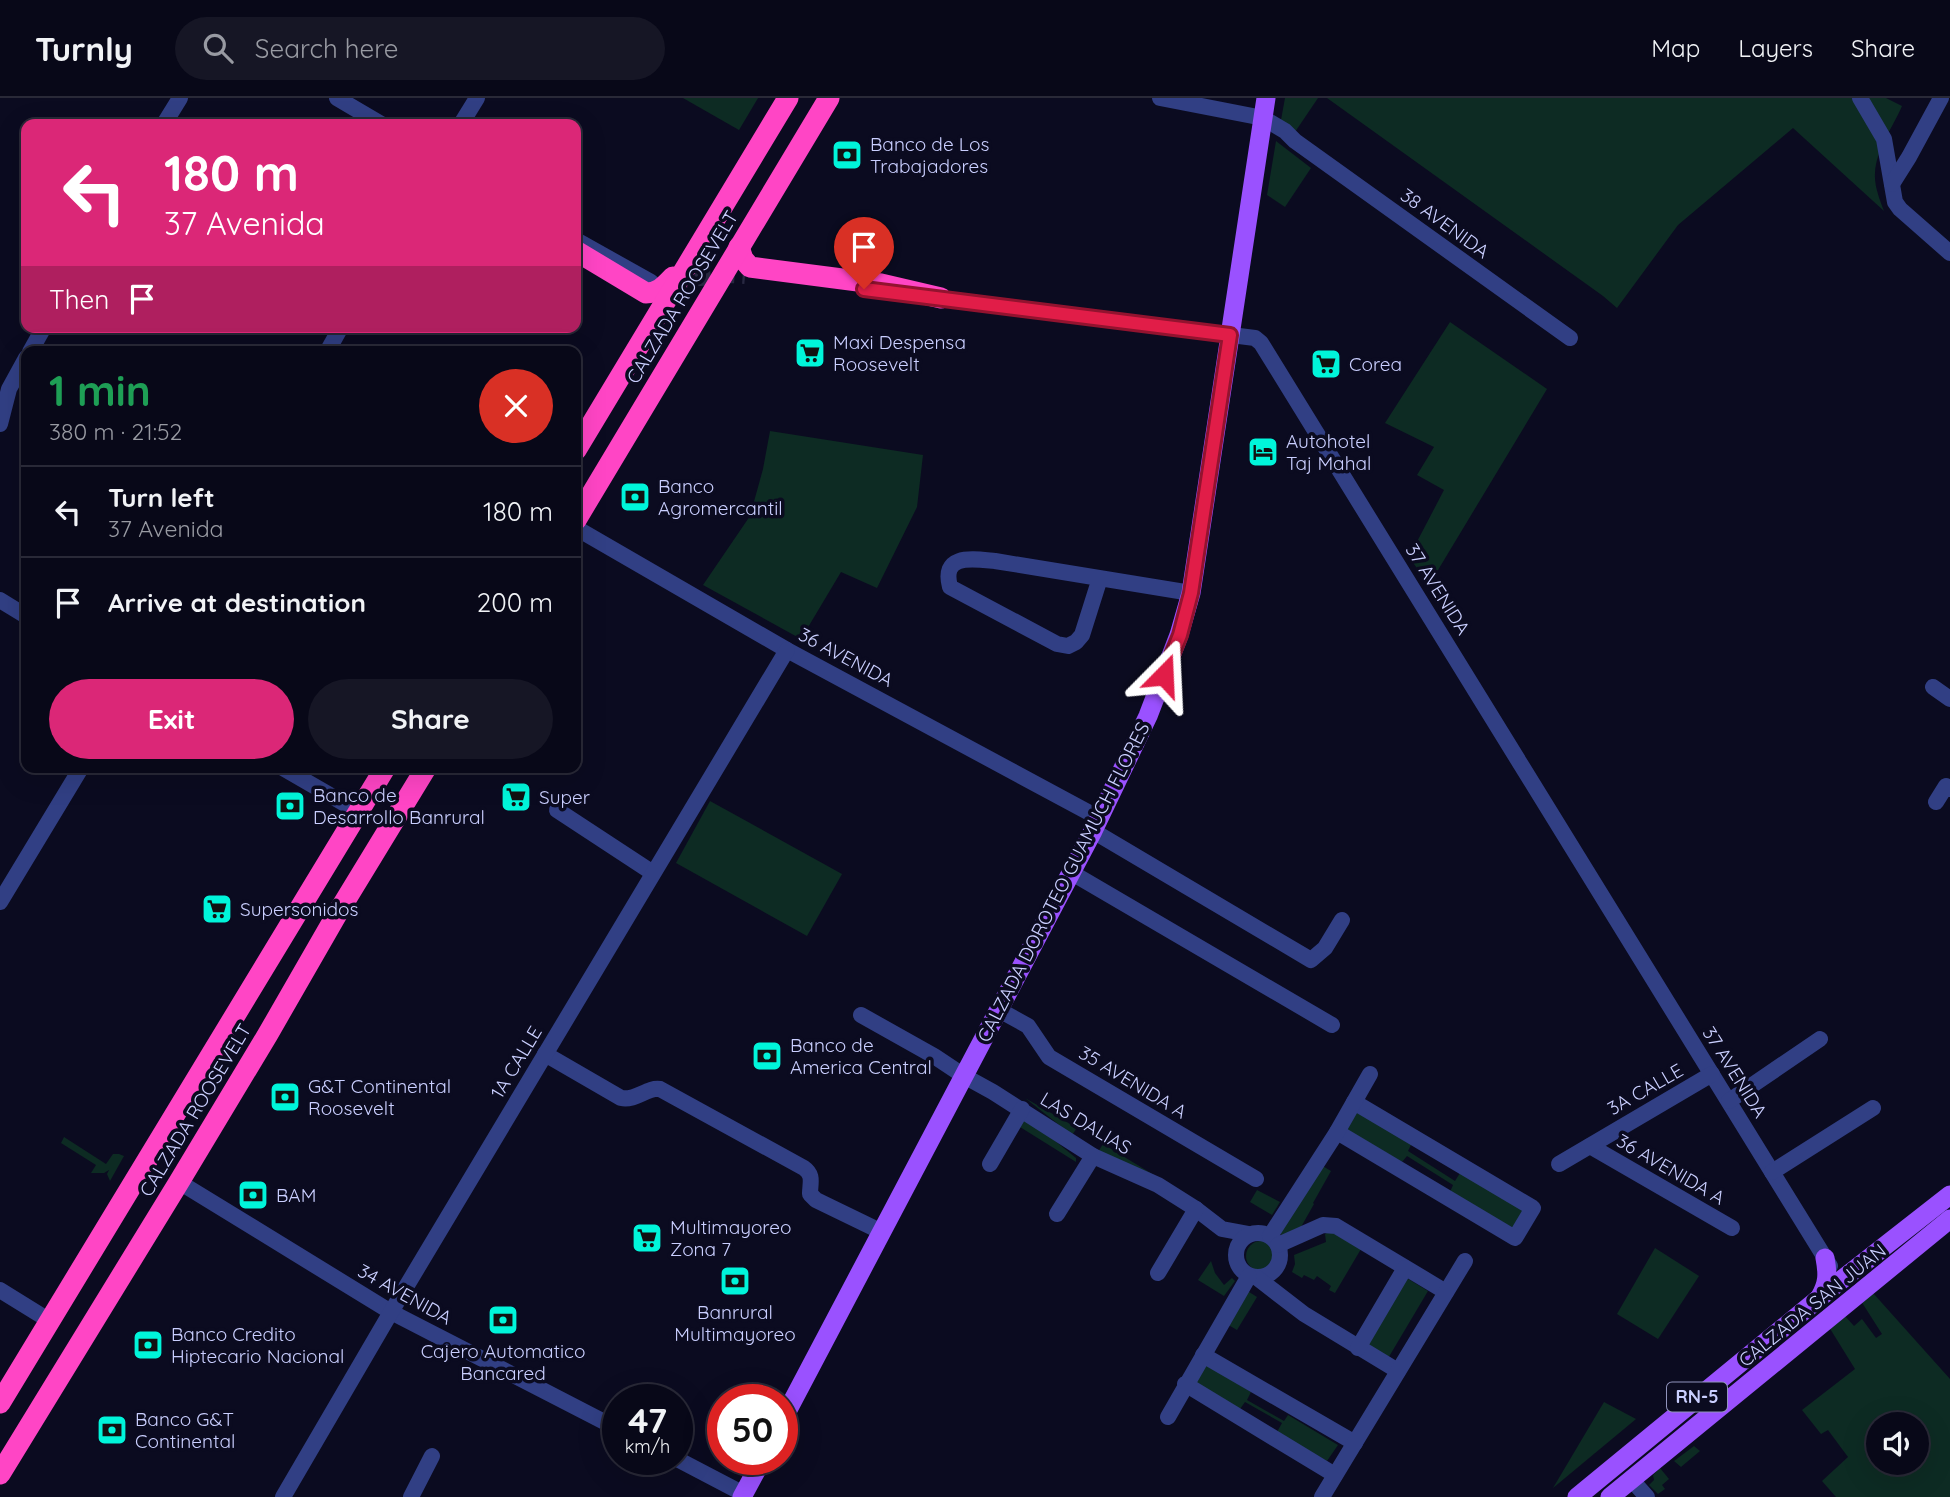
<!DOCTYPE html>
<meta charset="utf-8">
<style>
:root{--surface:#080818;--page:#161625;--text:#f1f3f6;--muted:#989aa2;--line:#292937;--accent:#db2777}
body{margin:0;font-family:Quicksand,sans-serif;background:var(--page);color:var(--text);height:100vh;display:flex;flex-direction:column;font-size:26px;white-space:nowrap}
*{box-sizing:border-box;margin:0}
p{font-size:23px;color:var(--muted)}
.icon{flex:none;width:38px;height:38px;fill:none;stroke:currentColor;stroke-width:2;stroke-linecap:round;stroke-linejoin:round}
.map{position:relative;flex:1;overflow:hidden}
.details{position:absolute;left:21px;top:248px;width:560px;height:427px;display:flex;flex-direction:column;background:var(--surface);border-radius:14px;box-shadow:0 7px 28px #0002,0 0 0 2px var(--line)}
.details>*{flex:none}
.banner{position:absolute;left:21px;top:21px;width:560px;height:214px;border-radius:14px;box-shadow:0 7px 28px #0002,0 0 0 2px var(--line);background:#db2777;color:#fff;overflow:hidden}
.fabs{position:absolute;left:1866px;top:1314px;display:grid;gap:14px}
.fabs a{display:grid;place-items:center;width:63px;height:63px;border-radius:50%;background:var(--surface);box-shadow:0 7px 28px #0002,0 0 0 2px var(--line);font-size:35px}
.speed{position:absolute;left:602px;top:1286px;display:flex;gap:14px;font-size:35px;font-weight:700;text-align:center}
.speed>*{display:grid;place-content:center;width:91px;height:91px;border-radius:50%;background:var(--surface);box-shadow:0 7px 28px #0002,0 0 0 2px var(--line);line-height:1}
.speed small{font-size:18px;font-weight:400}
.speed .limit{border:10px solid #d22;background:#fff;color:#111}
.pin{position:absolute;display:grid;place-items:center;width:60px;height:60px;color:#fff;margin:-72px -30px;border-radius:50% 50% 50% 0;rotate:-45deg;box-shadow:0 0 7px #0007}
.pin .icon{rotate:45deg}
.me{position:absolute;width:77px;margin:-38px;rotate:21deg;stroke-linejoin:round;filter:drop-shadow(0 0 5px #0008)}
.turn{display:flex;align-items:center;gap:24px;height:147px;padding:0 28px;font-size:32px}
.turn .icon{width:91px;height:91px;stroke-width:2.5}
.turn b{display:block;font-size:49px;line-height:60px}
.then{display:flex;align-items:center;height:66px;padding:0 28px;background:#0003;gap:14px;font-size:26px}
.round{display:grid;place-items:center;flex:none;width:74px;height:74px;border-radius:37px;background:var(--page)}
.overview{display:flex;align-items:center;justify-content:space-between;height:119px;padding:0 28px}
h1{font-size:42px;font-weight:700;line-height:52px;color:#1e9e55}
.button{display:flex;gap:14px;margin-top:auto;padding:14px 28px}
.button a{flex:1;height:80px;border-radius:42px;background:var(--accent);color:#fff;font-size:28px;font-weight:700;line-height:80px;text-align:center}
.button a+a{background:var(--page);color:var(--text)}
ul{padding:0;list-style:none}
li{display:flex;align-items:center;gap:21px;height:91px;padding:0 28px;border-top:2px solid var(--line)}
li div{flex:1}
li b{display:block;font-size:26px}
li em{font-style:normal}
header{display:flex;align-items:center;gap:42px;box-sizing:border-box;height:98px;padding:0 35px;background:var(--surface);border-bottom:2px solid var(--line)}
header strong{font-size:33px}
nav{display:flex;gap:38px;margin-inline-start:auto;font-size:24px}
.search{width:490px;height:63px;background:var(--page);display:flex;align-items:center;gap:18px;box-sizing:border-box;padding:0 24px;border-radius:38px;color:var(--muted);font-size:26px}
.map>svg:first-child{display:block}
.green{fill:#0d2b23;fill-rule:evenodd}
.lines{fill:none;stroke-linecap:round;stroke-linejoin:round}
.minor-tunnel{stroke:#282841;stroke-width:16;stroke-dasharray:16 8;stroke-linecap:butt}
.minor{stroke:#313f84;stroke-width:16}
.major{stroke:#9a51ff;stroke-width:19}
.highway{stroke:#ff45c5;stroke-width:21}
.route-casing{stroke:#92132f;stroke-width:18}
.route{stroke:#e11d48;stroke-width:12}
.labels{text-anchor:middle;stroke-width:7;stroke-linejoin:round;paint-order:stroke}
.shield{fill:#0b0b20;stroke:#9194bc;stroke-width:2}
.shield-label{font-size:18px;font-weight:bold;fill:#cacfff}
.poi-label{font-size:19px;fill:#cacfff;stroke:#0b0b20;text-anchor:start}
.street-label{font-size:19px;fill:#cacfff;stroke:#0b0b20}
</style>
<header>
<strong>Turnly</strong>
<div class="search"><svg class="icon" aria-label="search" viewBox="0 0 24 24"><circle cx="10" cy="10" r="6"/><path d="M15 15l6 6"/></svg>Search here</div>
<nav><a>Map</a><a>Layers</a><a>Share</a></nav>
</header>
<div class="map">
<svg width="1950" height="1399" viewBox="0 0 1950 1399">
<rect width="100%" height="100%" fill="#0b0b20"/>
<g class="green">
<path d="M683 0H758L739 32Z"/>
<path d="M1285 0H1318L1295 34 1281 22Z"/>
<path d="M1327 0H1886L1902 8C1893 29 1876 52 1875 75 1874 88 1880 102 1884 113L1793 30 1678 127 1617 210 1603 198Z"/>
<path d="M1276 43 1311 70 1285 109 1267 97Z"/>
<path d="M1450 224 1547 291 1429 487 1409 459 1444 392 1417 377 1434 349 1385 325Z"/>
<path d="M770 333 923 357 917 409 877 490 841 474 801 541 703 487 750 418 763 371Z"/>
<path d="M710 703 842 776 807 838 676 765Z"/>
<path d="M1025 1000 1077 1030 1072 1037Z"/>
<path d="M1355 1012 1412 1045 1408 1053 1455 1083 1460 1075 1524 1113 1513 1130 1450 1094 1453 1087 1407 1058 1402 1064 1344 1030Z"/>
<path d="M1021 1022 1032 1024 1076 1060V1064L1015 1026Z"/>
<path d="M64 1039 106 1066 113 1056H119L124 1058 110 1083 107 1076 109 1072 104 1075H91L96 1067 61 1045Z"/>
<path d="M1103 1046 1177 1091 1098 1054Z"/>
<path d="M1321 1067 1331 1073 1313 1105 1314 1106 1301 1129 1282 1138 1279 1132Z"/>
<path d="M1257 1092 1280 1104 1272 1117 1250 1104Z"/>
<path d="M1330 1133 1361 1151 1335 1195 1329 1192 1331 1188 1317 1178 1314 1182 1304 1177 1302 1180 1292 1174 1295 1166 1294 1157 1326 1144 1325 1136Z"/>
<circle cx="1261" cy="1158" r="15"/>
<path d="M1655 1150 1699 1178 1658 1241 1617 1216Z"/>
<path d="M1211 1163 1215 1175 1224 1187 1232 1180 1235 1183 1224 1198 1198 1182Z"/>
<path d="M1405 1179 1428 1193 1387 1262 1365 1249Z"/>
<path d="M1246 1192 1257 1199 1237 1232 1225 1225Z"/>
<path d="M1873 1195 1950 1281V1399H1836L1822 1383 1848 1359 1828 1332 1821 1336 1802 1312 1855 1271 1829 1229 1844 1217 1854 1228 1862 1221 1876 1240 1882 1236 1861 1203ZM1878 1326H1916V1365H1878Z"/>
<path d="M1202 1264 1251 1294 1247 1302 1284 1323 1288 1317 1338 1347 1327 1363 1277 1334 1282 1325 1245 1304 1240 1311 1192 1282Z"/>
<path d="M1604 1304 1636 1321 1553 1390Z"/>
<path d="M1694 1348 1700 1353 1681 1369 1674 1363Z"/>
<path d="M1660 1370 1669 1381 1662 1387 1665 1391 1658 1396 1649 1387 1654 1382 1653 1377Z"/>
</g>
<g class="lines">
<path class="minor-tunnel" d="M671 183 732 177 745 178"/>
<g class="minor">
<path d="M337 0 381 26"/>
<path d="M1160 0 1263 20 1285 33 1295 43 1570 240"/>
<path d="M1860 0 1884 41 1895 104 1900 111 1950 155"/>
<path d="M164 26 180 0"/>
<path d="M461 26 477 0"/>
<path d="M1892 86 1909 59 1941 0"/>
<path d="M576 142 651 184"/>
<path d="M930 199 1247 239 1255 240 1261 245 1830 1168"/>
<path d="M30 254 44 229"/>
<path d="M327 254 341 229"/>
<path d="M0 326 9 291 26 260"/>
<path d="M576 430 787 552 1099 720"/>
<path d="M1100 480 1082 537 1076 544 1068 548 1057 546 950 489C941 455 973 461 995 463L1191 495"/>
<path d="M0 502 26 518"/>
<path d="M1933 589 1950 601"/>
<path d="M283 670 359 714"/>
<path d="M1936 704 1946 688 1950 691"/>
<path d="M557 712 653 775"/>
<path d="M1093 733 1311 862 1325 850 1342 822"/>
<path d="M1072 775 1332 927"/>
<path d="M0 804 81 670"/>
<path d="M999 912 1028 928 1049 959 1256 1081"/>
<path d="M861 917 934 958 964 978 993 994 1093 1058 1158 1087 1196 1111 1222 1131 1249 1136"/>
<path d="M545 956 621 1000C636 1003 647 989 660 991L804 1070C814 1077 810 1085 810 1096L816 1102 882 1134"/>
<path d="M1729 1003 1820 941"/>
<path d="M1337 1034 1515 1140 1533 1110 1354 1004"/>
<path d="M1590 1048 1732 1130"/>
<path d="M990 1066 1022 1011"/>
<path d="M1559 1066 1712 976"/>
<path d="M1772 1074 1873 1010"/>
<path d="M179 1084 391 1214 618 1331"/>
<path d="M1057 1116 1093 1058"/>
<circle cx="1258" cy="1157" r="22"/>
<path d="M1270 1138 1337 1034 1370 976"/>
<path d="M1278 1147 1323 1127 1336 1128 1446 1194"/>
<path d="M1158 1175 1196 1111"/>
<path d="M1256 1179 1304 1216 1398 1273"/>
<path d="M0 1192 50 1223"/>
<path d="M1358 1250 1405 1170"/>
<path d="M1203 1257 1355 1345"/>
<path d="M1185 1286 1335 1377"/>
<path d="M1168 1319 1249 1178"/>
<path d="M677 1361 744 1396"/>
<path d="M1631 1381 1647 1399"/>
<path d="M283 1399 391 1214 787 552"/>
<path d="M411 1399 432 1358"/>
<path d="M1322 1399 1465 1163"/>
</g>
<g class="major">
<path d="M1820 1199C1828 1185 1828 1176 1825 1160"/>
<path d="M782 1323 1093 733 1148 618 1179 537 1191 495 1266 0"/>
<path d="M742 1399 762 1362"/>
<path d="M1577 1399 1840 1183 1950 1097"/>
<path d="M1610 1399 1950 1121"/>
</g>
<g class="highway">
<path d="M739 149 743 161 750 169 881 186 941 200"/>
<path d="M576 153 646 195C659 195 665 187 673 179"/>
<path d="M576 352 788 0"/>
<path d="M576 422 829 0"/>
<path d="M0 1305 385 670"/>
<path d="M0 1376 179 1084 268 936 337 816 426 670"/>
</g>
</g>
<g class="lines">
<g class="route-casing">
<path id="route" d="M864 191 1230 237 1191 495 1180 537 1164 577"/>
</g>
<use href="#route" class="route"/>
</g>
<defs>
<g id="bank-square" transform="scale(1.575)"><rect x="-9" y="-9" width="18" height="18" rx="4" fill="#00f5da" stroke="#0b0b20"/><path d="M-6-4H6V4H-6ZM0-2.3a2.3 2.3 0 1 0 0 4.6a2.3 2.3 0 1 0 0-4.6Z" fill="#111"/></g>
<g id="supermarket-square" transform="scale(1.575)"><rect x="-9" y="-9" width="18" height="18" rx="4" fill="#00f5da" stroke="#0b0b20"/><path d="M-6-5.5h2.5l.6 2H6L4.5 2H-2.5L-4.4-4H-6ZM-1.5 3.2a1.3 1.3 0 1 0 .1 0ZM3 3.2a1.3 1.3 0 1 0 .1 0Z" fill="#111"/></g>
<g id="hotel-square" transform="scale(1.575)"><rect x="-9" y="-9" width="18" height="18" rx="4" fill="#00f5da" stroke="#0b0b20"/><path d="M-6-4.5h1.5V1H6V5H4.5V3h-9V5H-6ZM-4 0a1.8 1.8 0 1 1 3.6 0ZM.5 0V-2.5h3Q6-2.5 6 0Z" fill="#111"/></g>
</defs>
<g fill-rule="evenodd">
<use href="#bank-square" x="847" y="57"/>
<use href="#supermarket-square" x="810" y="255"/>
<use href="#supermarket-square" x="1326" y="266"/>
<use href="#hotel-square" x="1263" y="354"/>
<use href="#bank-square" x="635" y="399"/>
<use href="#supermarket-square" x="516" y="699"/>
<use href="#bank-square" x="290" y="708"/>
<use href="#supermarket-square" x="217" y="811"/>
<use href="#bank-square" x="767" y="958"/>
<use href="#bank-square" x="285" y="999"/>
<use href="#bank-square" x="253" y="1097"/>
<use href="#supermarket-square" x="647" y="1140"/>
<use href="#bank-square" x="735" y="1183"/>
<use href="#bank-square" x="503" y="1222"/>
<use href="#bank-square" x="148" y="1247"/>
<use href="#bank-square" x="112" y="1332"/>
</g>
<g class="labels">
<rect class="shield" x="1667" y="1284.5" width="60" height="29" rx="5"/>
<g class="shield-label">
<text x="1697" y="1305">RN-5</text>
</g>
<g class="poi-label">
<text x="870" y="53">Banco de Los<tspan x="870" dy="22">Trabajadores</tspan></text>
<text x="833" y="251">Maxi Despensa<tspan x="833" dy="22">Roosevelt</tspan></text>
<text x="1349" y="273">Corea</text>
<text x="1286" y="350">Autohotel<tspan x="1286" dy="22">Taj Mahal</tspan></text>
<text x="658" y="395">Banco<tspan x="658" dy="22">Agromercantil</tspan></text>
<text x="313" y="704">Banco de<tspan x="313" dy="22">Desarrollo Banrural</tspan></text>
<text x="539" y="706">Super</text>
<text x="240" y="818">Supersonidos</text>
<text x="790" y="954">Banco de<tspan x="790" dy="22">America Central</tspan></text>
<text x="308" y="995">G&amp;T Continental<tspan x="308" dy="22">Roosevelt</tspan></text>
<text x="276" y="1104">BAM</text>
<text x="670" y="1136">Multimayoreo<tspan x="670" dy="22">Zona 7</tspan></text>
<text x="735" y="1221" text-anchor="middle">Banrural<tspan x="735" dy="22">Multimayoreo</tspan></text>
<text x="171" y="1243">Banco Credito<tspan x="171" dy="22">Hiptecario Nacional</tspan></text>
<text x="503" y="1260" text-anchor="middle">Cajero Automatico<tspan x="503" dy="22">Bancared</tspan></text>
<text x="135" y="1328">Banco G&amp;T<tspan x="135" dy="22">Continental</tspan></text>
</g>
<g class="street-label">
<text transform="translate(1445 125) rotate(36)" y="7">38 AVENIDA</text>
<text transform="translate(682 199) rotate(-59)" y="7">CALZADA ROOSEVELT</text>
<text transform="translate(1438 491) rotate(58)" y="7">37 AVENIDA</text>
<text transform="translate(846 559) rotate(28)" y="7">36 AVENIDA</text>
<text transform="translate(1063 784) rotate(-63)" y="7">CALZADA DOROTEO GUAMUCH FLORES</text>
<text transform="translate(516 964) rotate(-59)" y="7">1A CALLE</text>
<text transform="translate(1735 974) rotate(58)" y="7">37 AVENIDA</text>
<text transform="translate(1133 984) rotate(31)" y="7">35 AVENIDA A</text>
<text transform="translate(1645 991) rotate(-30)" y="7">3A CALLE</text>
<text transform="translate(195 1012) rotate(-59)" y="7">CALZADA ROOSEVELT</text>
<text transform="translate(1086 1025) rotate(31)" y="7">LAS DALIAS</text>
<text transform="translate(1671 1071) rotate(30)" y="7">36 AVENIDA A</text>
<text transform="translate(405 1196) rotate(29)" y="7">34 AVENIDA</text>
<text transform="translate(1812 1207) rotate(-39)" y="7">CALZADA SAN JUAN</text>
</g>
</g>
</svg>
<div class="fabs">
<a><svg class="icon" aria-label="sound" viewBox="0 0 24 24"><path d="M4 9h4l5-4v14l-5-4H4zM17 9q2 3 0 6"/></svg></a>
</div>
<div class="speed"><div>47<small>km/h</small></div><div class="limit">50</div></div>
<div class="pin" style="left:864px;top:191px;background:#d93025"><svg class="icon" aria-label="arrive" viewBox="0 0 24 24"><path d="M6 21V4h12l-3 4 3 4H6"/></svg></div>
<svg class="me" style="left:1164px;top:577px" viewBox="-20 -20 40 40"><path d="M0-17L14 15 0 8-14 15z" fill="#e11d48" stroke="#fff" stroke-width="4"/></svg>
<div class="banner">
<div class="turn"><svg class="icon" aria-label="left" viewBox="0 0 24 24"><path d="M17 20v-9H6M10 6l-5 5 5 5"/></svg><div><b>180 m</b>37 Avenida</div></div>
<div class="then">Then<svg class="icon" aria-label="arrive" viewBox="0 0 24 24"><path d="M6 21V4h12l-3 4 3 4H6"/></svg></div>
</div>
<section class="details">
<div class="overview"><div><h1>1 min</h1><p>380 m · 21:52</p></div><a class="round" style="background:#d93025;color:#fff"><svg class="icon" aria-label="close" viewBox="0 0 24 24"><path d="M6 6l12 12M18 6L6 18"/></svg></a></div>
<ul>
<li><svg class="icon" aria-label="left" viewBox="0 0 24 24"><path d="M17 20v-9H6M10 6l-5 5 5 5"/></svg><div><b>Turn left</b><p>37 Avenida</p></div><em>180 m</em></li>
<li><svg class="icon" aria-label="arrive" viewBox="0 0 24 24"><path d="M6 21V4h12l-3 4 3 4H6"/></svg><div><b>Arrive at destination</b></div><em>200 m</em></li>
</ul>
<div class="button"><a>Exit</a><a>Share</a></div>
</section>
</div>
